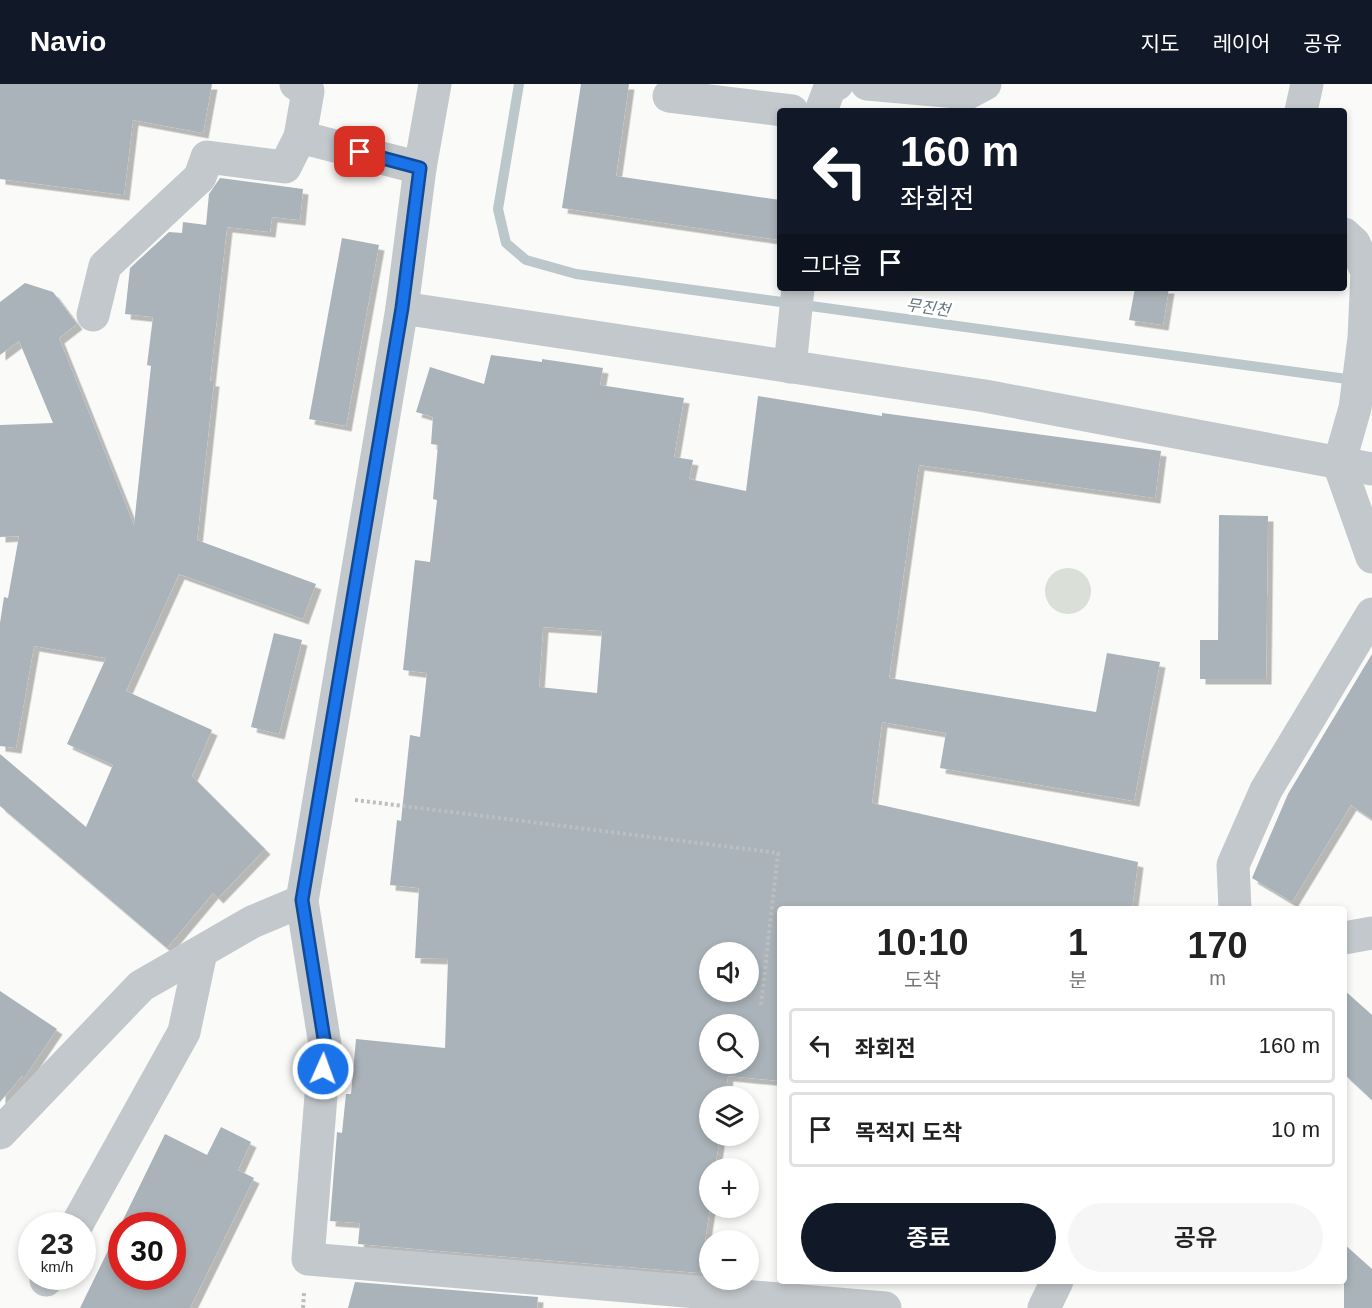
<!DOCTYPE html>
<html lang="ko">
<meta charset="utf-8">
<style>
:root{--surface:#fff;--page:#f6f6f6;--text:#222;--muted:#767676;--line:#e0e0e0;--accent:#111827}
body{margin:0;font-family:Helvetica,"Noto Sans KR",sans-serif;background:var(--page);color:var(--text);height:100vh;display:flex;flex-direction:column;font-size:22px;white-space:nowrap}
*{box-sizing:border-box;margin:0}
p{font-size:20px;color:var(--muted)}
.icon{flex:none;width:33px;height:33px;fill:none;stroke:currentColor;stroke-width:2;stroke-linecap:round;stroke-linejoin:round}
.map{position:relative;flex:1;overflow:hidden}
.drawer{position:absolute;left:777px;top:822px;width:570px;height:378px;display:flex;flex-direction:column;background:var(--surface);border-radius:6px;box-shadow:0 3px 9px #0003}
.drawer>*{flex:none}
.hud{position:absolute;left:777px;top:24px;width:570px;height:183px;border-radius:6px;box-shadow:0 3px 9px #0003;background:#111827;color:#fff;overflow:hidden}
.buttons{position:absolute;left:699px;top:858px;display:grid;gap:12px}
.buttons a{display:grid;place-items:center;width:60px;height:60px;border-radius:50%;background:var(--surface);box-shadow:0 3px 9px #0003;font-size:30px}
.speed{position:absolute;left:18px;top:1128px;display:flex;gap:12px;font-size:30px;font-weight:700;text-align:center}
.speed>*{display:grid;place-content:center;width:78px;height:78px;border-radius:50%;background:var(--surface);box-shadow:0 3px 9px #0003;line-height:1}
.speed small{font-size:15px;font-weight:400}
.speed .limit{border:9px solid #d22;background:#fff;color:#111}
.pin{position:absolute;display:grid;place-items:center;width:51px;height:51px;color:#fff;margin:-26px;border-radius:12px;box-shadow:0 3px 9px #0006}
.me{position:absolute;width:66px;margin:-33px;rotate:2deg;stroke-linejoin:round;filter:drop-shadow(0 0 4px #0008)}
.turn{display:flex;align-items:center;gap:21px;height:126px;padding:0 24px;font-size:27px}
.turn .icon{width:78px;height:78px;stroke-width:2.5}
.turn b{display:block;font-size:42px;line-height:51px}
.then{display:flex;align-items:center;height:57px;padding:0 24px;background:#0003;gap:12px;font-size:22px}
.eta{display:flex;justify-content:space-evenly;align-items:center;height:102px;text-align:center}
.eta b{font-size:36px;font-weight:600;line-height:42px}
.primary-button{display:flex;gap:12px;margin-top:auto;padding:12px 24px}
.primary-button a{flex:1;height:69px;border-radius:36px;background:var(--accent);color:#fff;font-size:24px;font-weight:600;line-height:69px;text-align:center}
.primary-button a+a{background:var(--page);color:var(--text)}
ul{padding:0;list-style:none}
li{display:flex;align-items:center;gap:18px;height:75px;margin:0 12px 9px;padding:0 12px;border:3px solid var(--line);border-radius:6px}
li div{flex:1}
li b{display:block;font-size:22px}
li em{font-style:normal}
header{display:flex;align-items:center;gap:36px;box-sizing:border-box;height:84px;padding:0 30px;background:var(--accent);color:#fff}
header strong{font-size:28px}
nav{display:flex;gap:33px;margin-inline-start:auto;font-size:21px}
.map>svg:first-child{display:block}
.green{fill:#dadfd7}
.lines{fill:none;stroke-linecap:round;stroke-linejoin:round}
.stream{stroke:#bbc7cb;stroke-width:10}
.building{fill:#aab3b9;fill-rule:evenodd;filter:url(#shadow)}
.path{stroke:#bbbfc2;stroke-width:4;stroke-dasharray:3 3;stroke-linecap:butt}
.minor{stroke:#c3c8cc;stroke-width:33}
.route-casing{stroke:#114b97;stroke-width:15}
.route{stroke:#1a73e8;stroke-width:10}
.labels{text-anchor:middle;stroke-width:6;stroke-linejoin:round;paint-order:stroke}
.water-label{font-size:16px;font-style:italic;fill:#60757c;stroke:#fff}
</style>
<header>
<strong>Navio</strong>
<nav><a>지도</a><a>레이어</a><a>공유</a></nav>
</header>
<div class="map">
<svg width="1372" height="1224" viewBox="0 0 1372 1224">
<defs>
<filter id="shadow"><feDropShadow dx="5.5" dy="5.5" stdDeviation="0" flood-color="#0004"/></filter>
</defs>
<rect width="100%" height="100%" fill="#fafaf8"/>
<circle class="green" cx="1068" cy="507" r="23"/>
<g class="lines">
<path class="stream" d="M519 0 498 125 506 159 526 176 576 190 1354 296"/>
</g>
<g class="building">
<path d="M0 0H212L203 49 133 36 124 111 0 95Z"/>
<path d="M581 0H629L616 92 780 116V156L562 124Z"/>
<path d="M220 94 303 105 300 136 272 133 270 148 227 143 210 297H214L197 456 316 500 303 535 179 490 126 607 212 646 192 692 265 765 218 814 213 809 167 864 0 722V670L86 743 113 681 67 660 106 574 34 562 16 664 0 662V539L4 513 8 514 19 452 0 453V341L53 339 19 257 0 271V218L25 199 53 208 77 240 59 254 134 441 151 282 147 281 153 233 125 230 130 184 169 148 182 149 183 138 206 141 209 110Z"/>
<path d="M342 154 379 161 346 342 309 335Z"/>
<path d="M1135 204H1169L1163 241 1129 236Z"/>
<path d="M491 271 542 278V275L603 284 600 301 684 314 674 373 693 376 689 395 746 407 758 312 882 332V329L1161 367 1155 414 919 381 889 594 1096 628 1107 569 1160 578 1134 717 940 684 946 649 882 638 872 719 1138 778 1132 825H780V997L728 992 725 1012H710V1052H720L715 1084H710V1124L700 1189 358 1160 360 1139 330 1137 337 1048 342 1049 346 1010H351L356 955 445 964 448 875 415 874 419 804 390 801 397 736 401 737 410 651 420 653 427 589 403 586 415 476 430 478 437 416 433 415 438 361 431 360 433 333 416 328 430 283 484 300ZM543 543 602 547 597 609 539 603ZM710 868H748V908H710ZM710 940H748V980H710Z"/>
<path d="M1219 431 1268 432 1266 595H1200V556H1218Z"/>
<path d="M274 549 302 556 279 650 251 643Z"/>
<path d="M1372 570V735L1351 721 1292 818 1252 794 1288 710Z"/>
<path d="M1344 906 1372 931V1016L1344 990Z"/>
<path d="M0 907 57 945 24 994 22 992 0 1018Z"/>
<path d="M221 1043 251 1058 238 1086 254 1094 190 1224H80L165 1050 207 1071ZM122 1142H172V1192H122Z"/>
<path d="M1344 1160 1372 1185V1224H1344Z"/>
<path d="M355 1198 538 1213 537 1224H348Z"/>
</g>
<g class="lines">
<g class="path">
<path d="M355 716 778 769 761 921"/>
<path d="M303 1224 304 1209"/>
</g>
<g class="minor">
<path d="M296 0 308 7 300 53"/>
<path d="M435 0 420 84 402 224 302 817 325 961 308 1175 885 1224"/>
<path d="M867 0 968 9 985 0"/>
<path d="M669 12 792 27"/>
<path d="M821 27 830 3 837 0"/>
<path d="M1301 27 1307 0"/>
<path d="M1344 150 1354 159 1367 188 1364 254 1355 324 1339 380 1372 473"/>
<path d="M402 224 985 312 1372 385"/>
<path d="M93 231 105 182 200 93 207 73 285 83 300 53 420 84"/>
<path d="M790 283 798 204"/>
<path d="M1235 825 1233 781 1266 706 1372 530"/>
<path d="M1344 854 1372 849"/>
<path d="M0 1049 141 902 252 838 302 817"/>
<path d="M76 1142 184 948 201 868"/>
<path d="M46 1196 47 1192"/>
<path d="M1044 1224 1057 1197"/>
</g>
</g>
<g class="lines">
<g class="route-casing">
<path id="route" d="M323 985 325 961 302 816 402 224 420 84 360 68"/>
</g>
<use href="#route" class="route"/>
</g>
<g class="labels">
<g class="water-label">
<text transform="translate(928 223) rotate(8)" y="6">무진천</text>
</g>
</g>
</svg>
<div class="buttons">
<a><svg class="icon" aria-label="sound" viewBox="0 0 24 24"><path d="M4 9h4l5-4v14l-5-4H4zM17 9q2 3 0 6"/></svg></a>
<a><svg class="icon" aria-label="search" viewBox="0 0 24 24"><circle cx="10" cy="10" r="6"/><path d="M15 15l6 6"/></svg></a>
<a><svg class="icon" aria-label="layers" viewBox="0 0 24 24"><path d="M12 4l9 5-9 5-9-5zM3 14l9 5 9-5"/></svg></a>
<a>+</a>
<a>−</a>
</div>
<div class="speed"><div>23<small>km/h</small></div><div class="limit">30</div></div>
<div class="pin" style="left:360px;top:68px;background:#d93025"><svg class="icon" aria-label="arrive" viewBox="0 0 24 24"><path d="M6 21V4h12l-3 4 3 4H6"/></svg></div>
<svg class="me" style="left:323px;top:985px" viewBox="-20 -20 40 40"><circle r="17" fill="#1a73e8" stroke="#fff" stroke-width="3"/><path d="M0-11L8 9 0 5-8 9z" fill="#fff"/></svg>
<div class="hud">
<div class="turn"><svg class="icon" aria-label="left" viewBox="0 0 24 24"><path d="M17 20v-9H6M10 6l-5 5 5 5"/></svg><div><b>160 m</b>좌회전</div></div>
<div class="then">그다음<svg class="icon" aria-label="arrive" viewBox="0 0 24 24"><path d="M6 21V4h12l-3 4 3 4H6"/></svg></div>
</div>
<section class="drawer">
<div class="eta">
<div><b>10:10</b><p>도착</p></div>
<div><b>1</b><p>분</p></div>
<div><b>170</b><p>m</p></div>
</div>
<ul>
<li><svg class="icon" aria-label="left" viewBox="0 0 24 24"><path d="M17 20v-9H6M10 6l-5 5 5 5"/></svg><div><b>좌회전</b></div><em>160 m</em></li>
<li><svg class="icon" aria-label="arrive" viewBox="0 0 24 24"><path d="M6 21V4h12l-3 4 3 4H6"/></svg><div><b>목적지 도착</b></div><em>10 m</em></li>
</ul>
<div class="primary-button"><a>종료</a><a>공유</a></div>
</section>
</div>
